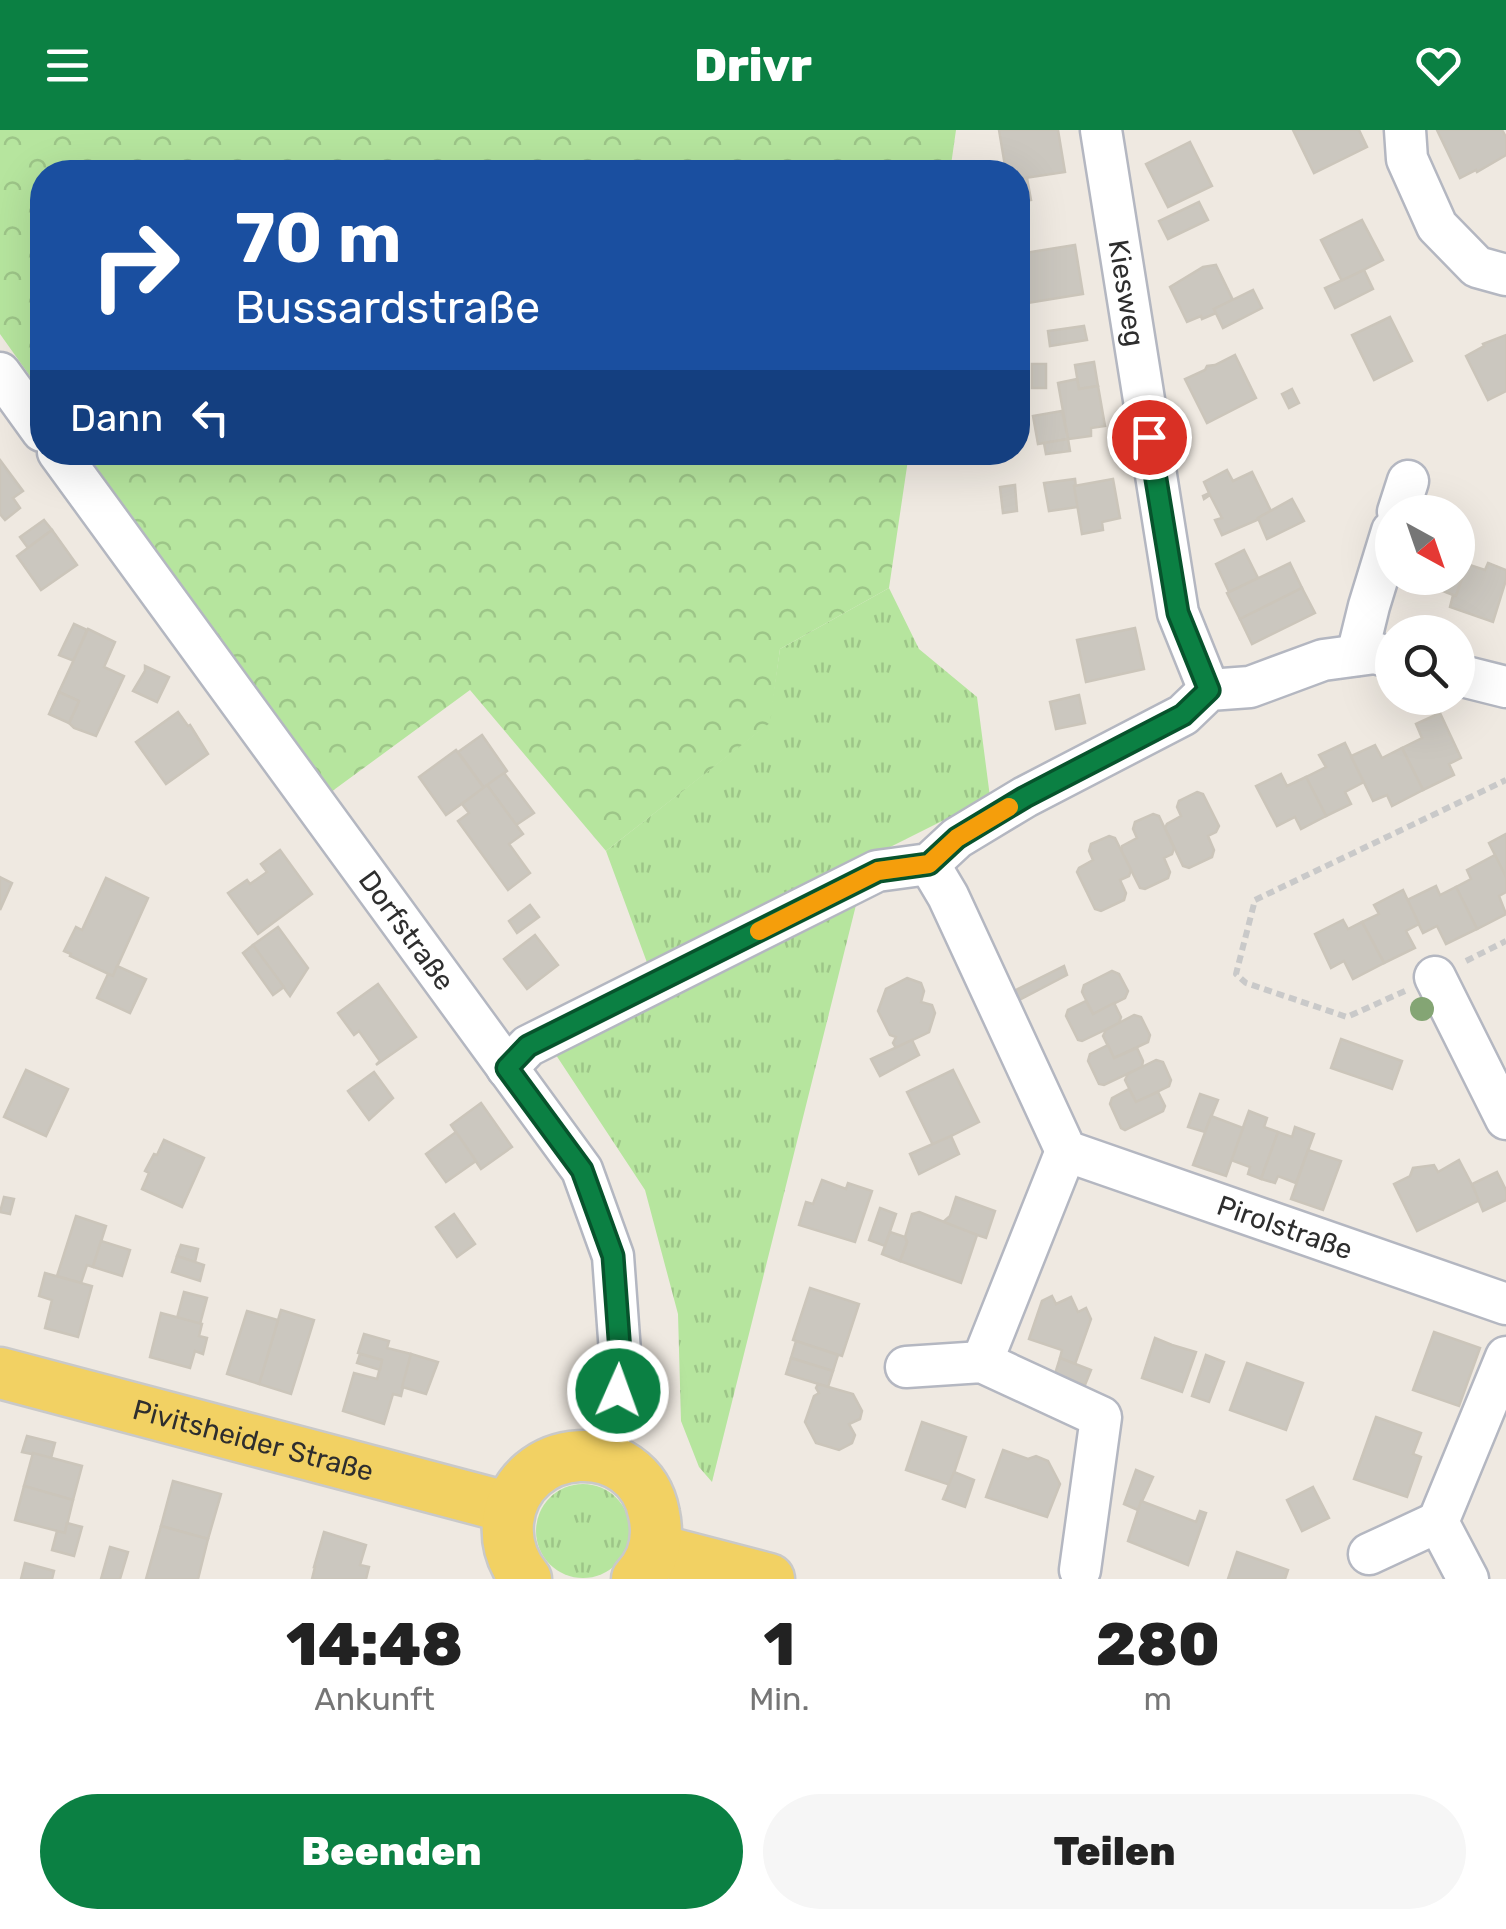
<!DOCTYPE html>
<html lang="de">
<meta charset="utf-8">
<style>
:root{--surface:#fff;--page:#f6f6f6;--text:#222;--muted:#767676;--accent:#0b8043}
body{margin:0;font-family:Rubik,sans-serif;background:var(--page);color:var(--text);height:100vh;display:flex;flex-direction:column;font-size:38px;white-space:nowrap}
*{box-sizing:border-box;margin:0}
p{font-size:32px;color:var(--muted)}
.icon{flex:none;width:55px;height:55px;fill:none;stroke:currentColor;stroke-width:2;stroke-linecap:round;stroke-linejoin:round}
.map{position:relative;height:1449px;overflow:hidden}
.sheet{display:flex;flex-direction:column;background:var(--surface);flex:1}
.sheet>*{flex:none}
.hud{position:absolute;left:30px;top:30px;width:1000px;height:305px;border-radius:40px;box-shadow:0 10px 40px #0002;background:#1a4fa0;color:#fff;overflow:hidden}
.needle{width:65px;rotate:140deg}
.tools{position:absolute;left:1375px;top:365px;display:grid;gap:20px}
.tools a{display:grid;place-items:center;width:100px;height:100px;border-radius:50%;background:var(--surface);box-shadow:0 10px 40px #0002;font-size:50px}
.pin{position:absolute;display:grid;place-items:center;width:85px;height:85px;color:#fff;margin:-42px;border:5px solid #fff;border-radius:50%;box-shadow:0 2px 10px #0007}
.me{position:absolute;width:110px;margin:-55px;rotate:2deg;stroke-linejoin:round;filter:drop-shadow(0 0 8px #0008)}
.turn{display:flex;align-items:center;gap:35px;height:210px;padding:0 40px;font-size:45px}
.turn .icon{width:130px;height:130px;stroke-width:2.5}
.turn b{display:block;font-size:70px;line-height:85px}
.then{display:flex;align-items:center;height:95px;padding:0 40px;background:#0003;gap:20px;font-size:38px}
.eta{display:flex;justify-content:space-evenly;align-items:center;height:170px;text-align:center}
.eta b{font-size:60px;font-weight:800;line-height:70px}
.action{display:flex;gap:20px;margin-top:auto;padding:20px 40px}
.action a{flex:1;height:115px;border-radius:60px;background:var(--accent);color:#fff;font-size:40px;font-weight:800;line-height:115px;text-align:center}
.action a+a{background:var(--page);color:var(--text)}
header{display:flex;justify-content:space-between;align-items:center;height:130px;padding:0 40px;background:var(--accent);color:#fff;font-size:45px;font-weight:800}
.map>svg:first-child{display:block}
.grass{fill:url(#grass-tufts)}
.forest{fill:url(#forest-crowns)}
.building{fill:#cbc7bf;stroke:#cbc5ba;stroke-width:2.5}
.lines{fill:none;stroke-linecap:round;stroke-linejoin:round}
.minor-casing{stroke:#b4b7c1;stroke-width:45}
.major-casing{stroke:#c9c9c9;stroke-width:55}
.path{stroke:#c9c9c9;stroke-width:6;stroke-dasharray:8 5;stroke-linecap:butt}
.minor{stroke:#fff;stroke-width:40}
.major{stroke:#f2d163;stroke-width:50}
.tree{fill:#84a574}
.route-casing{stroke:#07532c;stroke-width:25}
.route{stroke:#0b8043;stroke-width:18}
.slow{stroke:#f59e0b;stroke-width:18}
.labels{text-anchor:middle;stroke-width:8;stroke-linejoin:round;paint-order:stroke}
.street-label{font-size:28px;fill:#2e2e2e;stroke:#fff}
</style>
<header><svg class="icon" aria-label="menu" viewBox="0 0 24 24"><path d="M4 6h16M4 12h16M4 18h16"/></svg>Drivr<svg class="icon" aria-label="heart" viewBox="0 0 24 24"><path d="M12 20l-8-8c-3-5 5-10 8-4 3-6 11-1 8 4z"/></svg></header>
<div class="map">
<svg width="1506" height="1449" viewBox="0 0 1506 1449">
<defs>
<pattern id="grass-tufts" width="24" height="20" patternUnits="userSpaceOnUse" patternTransform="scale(2.5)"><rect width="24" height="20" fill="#b6e59e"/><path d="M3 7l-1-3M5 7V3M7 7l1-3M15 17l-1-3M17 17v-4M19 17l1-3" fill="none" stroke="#9dc588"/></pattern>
<pattern id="forest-crowns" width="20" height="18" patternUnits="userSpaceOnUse" patternTransform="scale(2.5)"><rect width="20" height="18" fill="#b6e59e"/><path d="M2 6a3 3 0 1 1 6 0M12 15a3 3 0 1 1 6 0" fill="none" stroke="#9dc588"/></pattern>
</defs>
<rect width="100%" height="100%" fill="#efe9e1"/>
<g class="grass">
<path d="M889 458 919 519 977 567 990 667 649 838 606 721 769 593 780 519Z"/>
<path d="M857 771 712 1352 699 1337 681 1291 678 1184 645 1060 554 922Z"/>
<circle cx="583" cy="1401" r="47"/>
</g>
<g class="forest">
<path d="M0 0H956L950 42H42V263L0 204Z"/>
<path d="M86 323H909L889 458 780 519 770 593 606 721 470 560 331 662Z"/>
</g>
<g class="building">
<path d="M999 0H1058L1065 42 1018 49V42H1006Z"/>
<path d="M1293 0H1359L1367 17 1314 43Z"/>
<path d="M1437 0H1502L1506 7V25L1477 42 1476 40 1460 48Z"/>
<path d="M1190 12 1212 56 1168 77 1146 34Z"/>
<path d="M1027 48 1031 70 1018 72V49Z"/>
<path d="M1199 72 1208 90 1168 109 1159 91Z"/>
<path d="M1362 90 1383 130 1342 151 1321 110Z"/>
<path d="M1075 115 1083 164 1021 174 1018 152V124Z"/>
<path d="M1216 135 1233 170 1214 179 1216 183 1202 189 1201 186 1187 192 1170 157 1203 137Z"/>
<path d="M1364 140 1373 159 1335 178 1325 158Z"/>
<path d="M1253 160 1262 178 1223 198 1214 179Z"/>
<path d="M1390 187 1412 231 1374 250 1352 205Z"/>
<path d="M1084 196 1087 210 1050 216 1048 201Z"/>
<path d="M1506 205V261L1488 270 1466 226 1484 216 1483 214Z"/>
<path d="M1235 225 1256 268 1207 293 1185 249 1205 240 1207 236 1215 235Z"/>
<path d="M1094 232 1098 256 1079 259 1075 235Z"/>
<rect x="1032" y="234" width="14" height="24"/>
<path d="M1077 249 1079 259 1098 256 1105 296 1091 298V306L1068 309 1058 253Z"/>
<path d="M1292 259 1299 273 1289 278 1282 264Z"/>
<path d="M1062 281 1068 309 1038 314 1033 286Z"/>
<path d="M1068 309 1070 321 1046 324 1044 313Z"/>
<path d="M0 330 23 361 13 368 20 378 5 390 0 384Z"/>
<path d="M1227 340 1233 351 1252 342 1271 381 1258 388 1257 390 1222 405 1215 390 1222 388 1210 365 1204 369 1203 366 1209 363 1204 352Z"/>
<path d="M1075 349 1078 377 1049 381 1044 353Z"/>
<path d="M1113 349 1120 388 1102 392 1103 400 1082 404 1074 356Z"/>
<path d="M1015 355 1017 381 1003 383 1000 357Z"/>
<path d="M1292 369 1304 391 1267 409 1258 388Z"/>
<path d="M44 390 52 400 28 418 20 407Z"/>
<path d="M52 400 77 435 41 460 17 426Z"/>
<path d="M1458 416 1471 421 1456 466 1427 455 1429 448H1458Z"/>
<path d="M1244 420 1258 448 1229 462 1216 434Z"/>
<path d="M1290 433 1302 458 1240 489 1227 463Z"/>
<path d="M1488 433 1506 440V450L1493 492 1450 477 1453 465 1456 466 1467 434 1485 440Z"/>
<path d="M1302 458 1315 483 1252 514 1240 489Z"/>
<path d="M74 494 87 500 74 531 59 525Z"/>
<path d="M1135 498 1144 539 1086 552 1077 510Z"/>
<path d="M88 499 115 512 104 537 124 546 96 606 74 598 69 593 79 571 59 562Z"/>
<path d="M145 536 169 547 157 572 133 561 145 541Z"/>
<path d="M59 562 79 571 69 593 49 584Z"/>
<path d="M1079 565 1085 593 1056 599 1050 572Z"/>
<path d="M178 582 188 596 190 595 208 624 166 654 136 612Z"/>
<path d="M1440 583 1461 628 1449 634 1454 645 1423 660 1402 618 1422 608 1416 594Z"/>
<path d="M482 605 507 641 484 658 458 622Z"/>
<path d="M1345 613 1364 652 1345 662 1351 674 1326 686 1306 647 1326 637 1319 625Z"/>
<path d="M1375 615 1382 628 1402 618 1423 660 1392 676 1387 665 1373 671 1351 626Z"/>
<path d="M456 620 484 658 446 685 419 647Z"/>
<path d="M504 643 534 683 516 695 487 655Z"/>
<path d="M1281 644 1287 656 1306 647 1326 686 1301 699 1295 687 1277 696 1256 656Z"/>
<path d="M487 655 523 704 509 714 530 743 508 760 458 691 469 683 462 674Z"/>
<path d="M1197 662 1203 664 1219 696 1216 702 1208 706 1214 720 1212 727 1189 738 1183 736 1165 698 1167 694 1181 686 1177 677 1179 671Z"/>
<path d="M1153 684 1159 686 1174 718 1172 724 1164 728 1170 742 1168 748 1145 759 1140 758 1121 720 1122 716 1137 708 1133 699 1135 692Z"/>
<path d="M1506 704V747L1489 713Z"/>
<path d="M1109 706 1115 708 1131 740 1129 746 1120 750 1126 763 1124 770 1101 781 1095 779 1077 742 1079 738 1093 730 1089 721 1091 714Z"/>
<path d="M280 720 312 764 258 804 228 763 247 750 250 754 267 742 261 734Z"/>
<path d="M1495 725 1506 747V762L1499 766 1506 784 1477 799 1456 757 1471 749 1467 740Z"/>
<path d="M0 747 12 753 0 780Z"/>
<path d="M106 748 148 768 113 846 70 826 71 824 64 821 76 797 82 800Z"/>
<path d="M1436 756 1440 765 1456 757 1477 799 1446 814 1437 796 1423 803 1407 770Z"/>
<path d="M1403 760 1419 794 1406 801 1415 818 1384 833 1362 792 1379 784 1374 775Z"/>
<path d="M530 775 539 787 517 803 509 791Z"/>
<path d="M1343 790 1348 799 1362 792 1384 833 1353 849 1344 831 1331 838 1315 804Z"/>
<path d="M278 797 308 838 290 866 253 815Z"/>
<path d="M535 805 558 835 527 859 504 829Z"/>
<path d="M253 815 284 857 273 865 243 823Z"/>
<path d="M117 836 146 849 130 883 97 868 108 844 113 846Z"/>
<path d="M1064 836 1067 845 1019 870 1014 861Z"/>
<path d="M1112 841 1119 844 1128 861 1125 868 1093 884 1082 862 1084 855Z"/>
<path d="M907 848 921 853 924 861 921 872 932 875 935 883 929 902 896 918 893 913 896 907 890 905 878 881 886 859Z"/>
<path d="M378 854 416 907 376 935 380 931 359 901 354 905 338 883Z"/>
<path d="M1086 871 1093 884 1114 873 1121 887 1119 893 1082 911 1078 910 1066 886 1068 880Z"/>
<path d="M1134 885 1141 887 1150 905 1148 912 1114 928 1103 906 1106 900Z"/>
<path d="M1341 909 1402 931 1392 959 1331 938Z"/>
<path d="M912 910 919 925 880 946 871 929Z"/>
<path d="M1108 915 1114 928 1137 918 1143 931 1142 937 1104 955 1099 954 1088 931 1090 924Z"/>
<path d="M1156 930 1163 932 1171 950 1169 956 1136 972 1125 950 1128 944Z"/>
<path d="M26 940 68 959 46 1006 4 987Z"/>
<path d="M953 940 979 992 933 1015 907 962Z"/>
<path d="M374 942 393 968 369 990 348 961Z"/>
<path d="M1129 959 1136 972 1158 962 1165 976 1163 981 1125 1000 1121 998 1110 974 1112 968Z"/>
<path d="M1200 964 1218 970 1205 1002 1188 997Z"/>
<path d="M481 973 512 1017 481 1039 451 995Z"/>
<path d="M1249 981 1267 988 1264 997 1278 1002 1261 1049 1248 1044 1250 1037 1231 1030Z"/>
<path d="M1211 986 1243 998 1226 1046 1193 1035Z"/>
<path d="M1295 997 1314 1004 1296 1053 1278 1046 1275 1053 1261 1049 1278 1002 1292 1007Z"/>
<path d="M456 1002 476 1031 446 1052 426 1024Z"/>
<path d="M951 1006 959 1024 919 1044 910 1024Z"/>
<path d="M164 1010 204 1028 182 1077 142 1059 149 1043 145 1041 154 1024 157 1025Z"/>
<path d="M1308 1020 1341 1031 1323 1080 1291 1069Z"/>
<path d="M1459 1030 1480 1070 1417 1101 1394 1054 1410 1046 1413 1038 1434 1035 1438 1042Z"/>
<path d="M1497 1042 1506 1060V1070L1483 1081 1472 1054Z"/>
<path d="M822 1050 846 1059 848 1053 872 1061 855 1112 799 1095 806 1072 813 1074Z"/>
<path d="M4 1067 14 1069 10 1084 0 1082Z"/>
<path d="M956 1067 995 1081 986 1108 942 1093 950 1086Z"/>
<path d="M880 1078 896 1084 885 1116 869 1110Z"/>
<path d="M919 1082 977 1105 961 1153 900 1131 907 1112 905 1107 912 1084Z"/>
<path d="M454 1084 475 1114 457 1127 436 1097Z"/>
<path d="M76 1086 106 1096 93 1137 87 1135 81 1153 57 1146Z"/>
<path d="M890 1102 905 1107 907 1112 900 1131 882 1124Z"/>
<path d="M101 1111 130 1120 122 1146 93 1137Z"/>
<path d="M181 1115 198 1119 195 1132 177 1126Z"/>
<path d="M177 1126 204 1135 200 1151 172 1142Z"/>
<path d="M45 1143 92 1156 78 1207 45 1198 52 1170 39 1166Z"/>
<path d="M810 1158 859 1174 842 1226 793 1210Z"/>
<path d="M184 1162 207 1168 200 1194 177 1188Z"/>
<path d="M1052 1166 1056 1174 1071 1167 1078 1182 1086 1178 1091 1189 1075 1234 1060 1228 1062 1220 1029 1209 1042 1171Z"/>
<path d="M281 1180 314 1190 291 1264 259 1254Z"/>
<path d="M247 1181 278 1190 259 1254 227 1244Z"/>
<path d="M161 1183 202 1194 199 1206 207 1208 203 1224 195 1221 190 1238 150 1227Z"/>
<path d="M1434 1202 1480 1218 1459 1276 1413 1260Z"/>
<path d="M364 1204 389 1211 387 1218 411 1224 401 1266 393 1264 384 1294 343 1281 354 1243 377 1249 382 1230 358 1223Z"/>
<path d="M1155 1208 1172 1215 1196 1222 1182 1262 1142 1248Z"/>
<path d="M796 1211 838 1225 833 1241 791 1228Z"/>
<path d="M360 1224 382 1230 380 1240 357 1233Z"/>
<path d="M411 1224 438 1232 426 1264 402 1257Z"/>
<path d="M1206 1225 1224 1232 1209 1272 1192 1266Z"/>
<path d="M791 1228 833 1241 828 1257 786 1244Z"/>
<path d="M1060 1228 1091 1240 1085 1255 1055 1244Z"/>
<path d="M1247 1233 1303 1253 1286 1300 1230 1280Z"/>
<path d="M818 1254 853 1264 862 1281 860 1289 849 1294 855 1305 852 1313 839 1320 816 1313 805 1292 814 1266 819 1263 816 1258Z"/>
<path d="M1376 1287 1421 1303 1413 1324 1421 1327 1407 1367 1354 1349Z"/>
<path d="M922 1292 966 1307 950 1355 906 1340Z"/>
<path d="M27 1306 55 1313 51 1328 22 1322Z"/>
<path d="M1003 1320 1028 1329 1036 1326 1048 1331 1060 1354 1047 1387 986 1367Z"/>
<path d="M33 1323 82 1336 73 1370 24 1356Z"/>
<path d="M1136 1340 1153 1347 1138 1380 1124 1374Z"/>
<path d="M954 1342 974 1350 965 1377 943 1369Z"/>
<path d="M173 1351 221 1364 208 1409 161 1396Z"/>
<path d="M24 1356 73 1370 65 1403 15 1390Z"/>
<path d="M1313 1357 1329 1388 1302 1401 1287 1370Z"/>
<path d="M1141 1371 1196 1392 1200 1381 1206 1383 1188 1435 1128 1411Z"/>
<path d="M67 1393 82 1397 74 1426 52 1420 57 1401 65 1403Z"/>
<path d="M161 1396 208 1409 198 1449H146Z"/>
<path d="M324 1402 366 1415 360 1435 369 1437 366 1449H312L315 1437H314Z"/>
<path d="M110 1417 128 1422 120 1449H101Z"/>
<path d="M1237 1422 1288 1440 1285 1449H1228Z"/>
<path d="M25 1433 54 1441 52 1449H21Z"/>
</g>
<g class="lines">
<g class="minor-casing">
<g id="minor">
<path id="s1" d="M1101 0 1178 483 1209 560"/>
<path d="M1405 0 1407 29 1437 96 1477 137 1506 145"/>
<path d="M0 243 42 301"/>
<path id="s2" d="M58 322 582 1040 613 1126 621 1236 606 1329"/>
<path d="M1398 382 1408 351"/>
<path d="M1357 525 1369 476 1392 401"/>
<path d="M1458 545 1506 557"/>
<path id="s3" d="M929 734 948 766 1066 1021 1506 1174"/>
<path d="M1435 847 1506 989"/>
<path d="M507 938 528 916 877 741 929 734 957 708 1025 667 1183 585 1209 560 1250 557 1323 530 1375 523 1392 528"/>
<path d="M982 1232 1066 1021"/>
<path d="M906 1237 982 1232 1101 1287 1080 1440"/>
<path d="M1369 1424 1438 1392"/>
<path d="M1468 1449 1438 1392 1506 1227"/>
</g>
</g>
<g class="major-casing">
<g id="major">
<path id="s4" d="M0 1243 510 1378"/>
<path d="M654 1419 769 1449"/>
<path d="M526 1449C512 1432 506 1414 508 1392 517 1309 639 1302 654 1384 659 1407 654 1431 637 1449"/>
</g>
</g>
<g class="path">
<path d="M1466 831 1506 811"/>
<path d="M1405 861 1347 887 1246 853 1236 844 1255 770 1506 650"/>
</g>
<use href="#minor" class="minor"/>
<use href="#major" class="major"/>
</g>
<circle class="tree" cx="1422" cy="879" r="12"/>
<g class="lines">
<g class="route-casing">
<path id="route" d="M618 1261 621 1236 613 1126 582 1040 507 938 528 916 878 741 929 734 957 708 1025 667 1183 585 1209 560 1178 483 1149 307"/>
</g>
<use href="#route" class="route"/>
<path class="slow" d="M759 801 878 741 929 734 957 708 1009 677"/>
</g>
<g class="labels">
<g class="street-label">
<text dy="10" stroke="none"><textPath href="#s1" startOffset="165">Kiesweg</textPath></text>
<text dy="10" stroke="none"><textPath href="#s2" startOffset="592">Dorfstraße</textPath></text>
<text dy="10" stroke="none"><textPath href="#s3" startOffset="550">Pirolstraße</textPath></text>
<text dy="10" stroke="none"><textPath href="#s4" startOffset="262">Pivitsheider Straße</textPath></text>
</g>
</g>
</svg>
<div class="tools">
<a><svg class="needle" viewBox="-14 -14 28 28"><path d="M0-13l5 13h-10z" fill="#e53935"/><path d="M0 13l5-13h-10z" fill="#767676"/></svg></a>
<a><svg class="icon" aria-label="search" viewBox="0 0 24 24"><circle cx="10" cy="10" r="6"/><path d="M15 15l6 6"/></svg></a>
</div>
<div class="pin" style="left:1149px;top:307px;background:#d93025"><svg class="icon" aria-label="arrive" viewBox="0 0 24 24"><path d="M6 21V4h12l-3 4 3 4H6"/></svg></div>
<svg class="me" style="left:618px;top:1261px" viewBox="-20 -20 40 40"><circle r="17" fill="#0b8043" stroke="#fff" stroke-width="3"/><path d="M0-11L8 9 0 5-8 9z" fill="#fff"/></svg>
<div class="hud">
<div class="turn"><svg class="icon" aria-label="right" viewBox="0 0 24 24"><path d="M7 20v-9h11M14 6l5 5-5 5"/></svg><div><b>70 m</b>Bussardstraße</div></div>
<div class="then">Dann<svg class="icon" aria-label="left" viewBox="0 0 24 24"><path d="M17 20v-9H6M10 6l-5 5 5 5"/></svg></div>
</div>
</div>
<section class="sheet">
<div class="eta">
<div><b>14:48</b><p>Ankunft</p></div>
<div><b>1</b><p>Min.</p></div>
<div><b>280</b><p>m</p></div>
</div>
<div class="action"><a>Beenden</a><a>Teilen</a></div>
</section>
